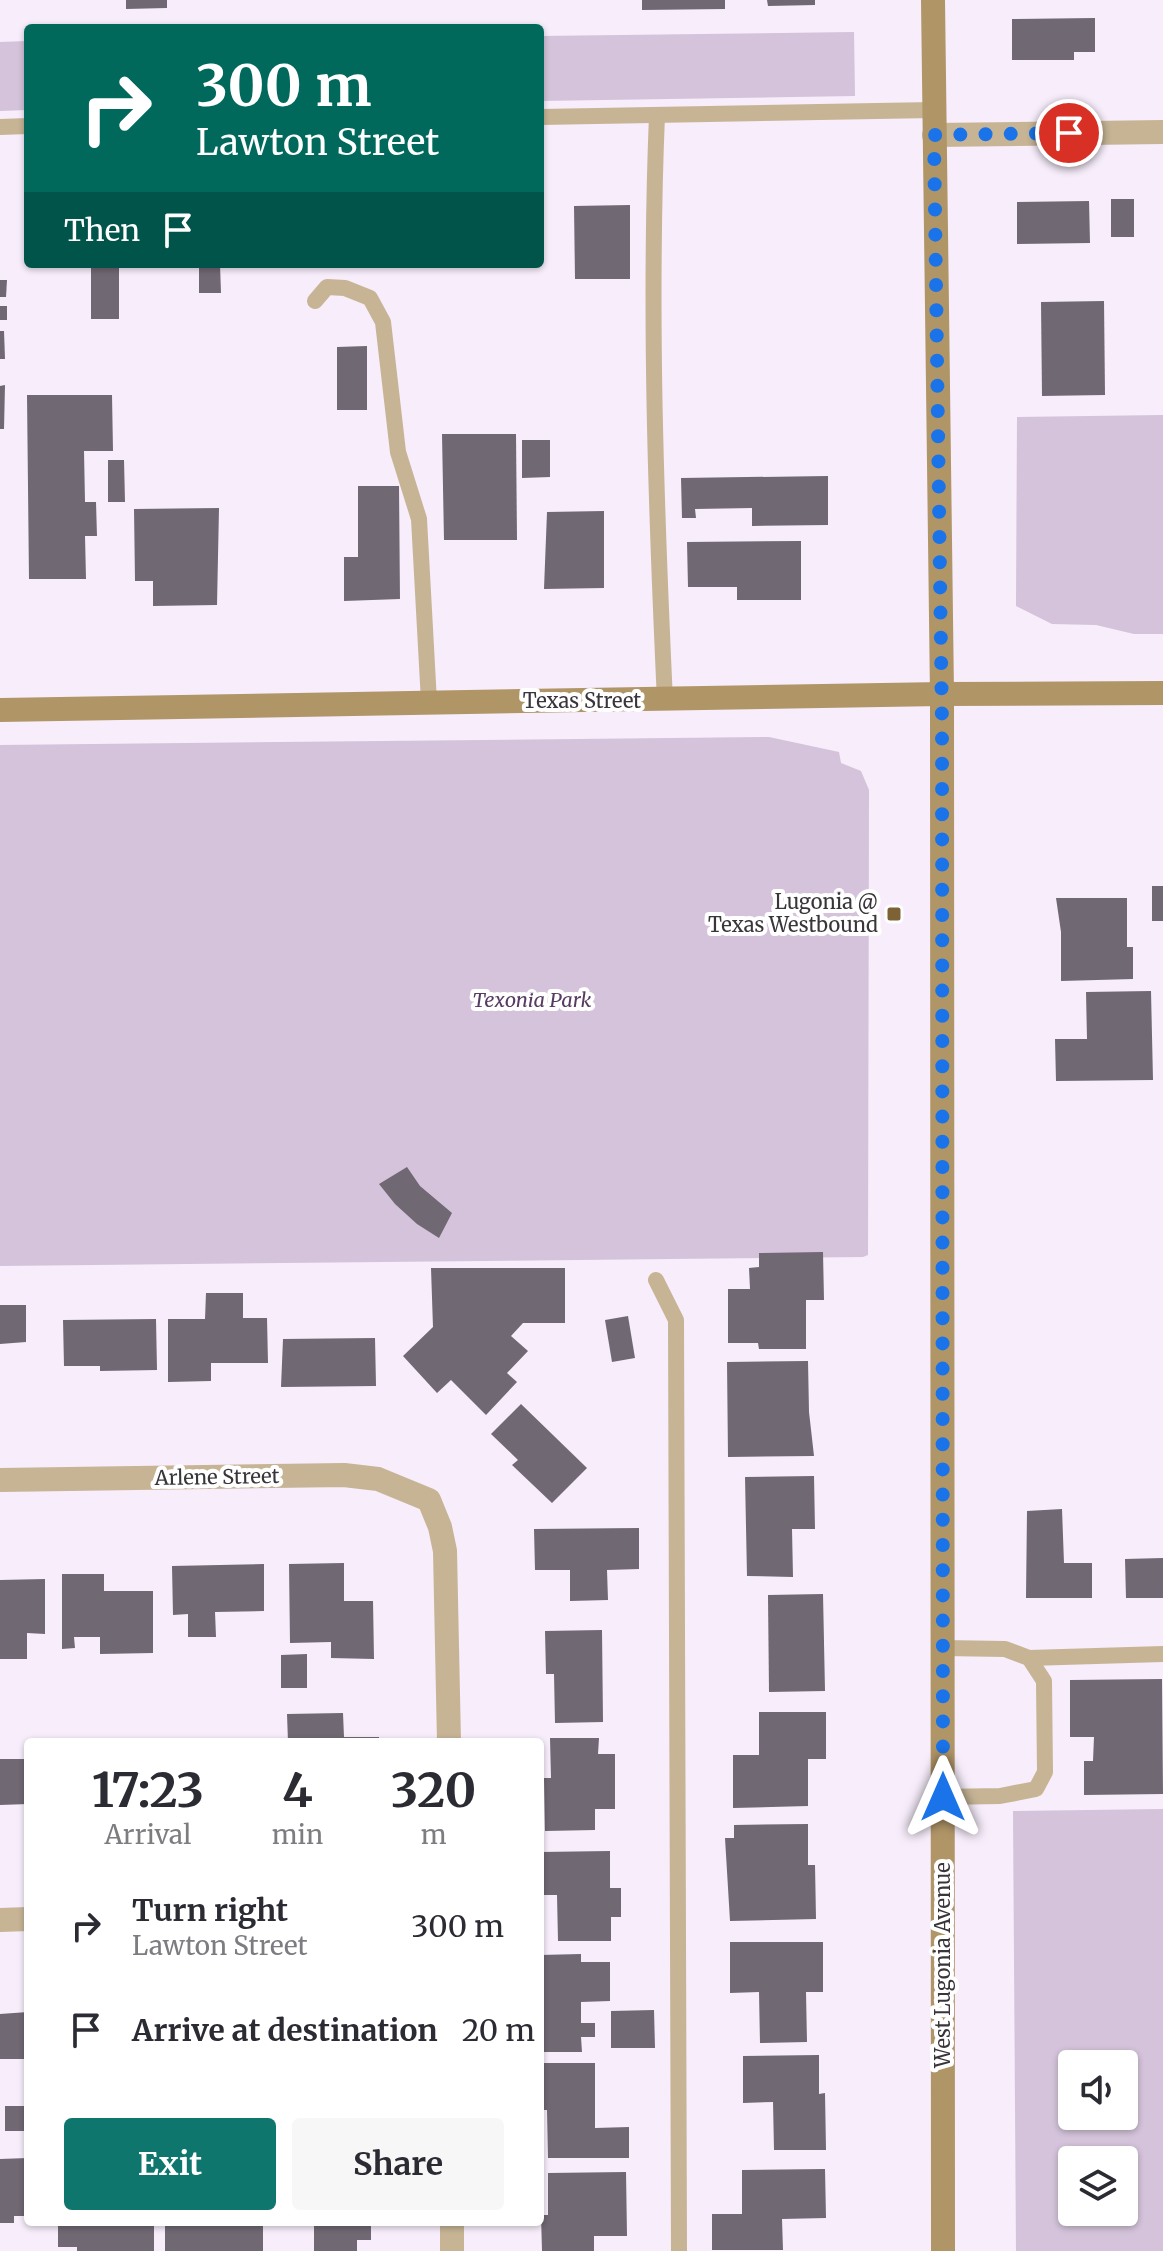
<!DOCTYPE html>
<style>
:root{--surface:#fff;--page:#f7f7f7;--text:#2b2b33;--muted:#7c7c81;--accent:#0f766e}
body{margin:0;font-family:Merriweather,serif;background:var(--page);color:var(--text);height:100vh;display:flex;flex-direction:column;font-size:30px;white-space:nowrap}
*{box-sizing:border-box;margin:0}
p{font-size:26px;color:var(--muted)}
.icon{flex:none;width:44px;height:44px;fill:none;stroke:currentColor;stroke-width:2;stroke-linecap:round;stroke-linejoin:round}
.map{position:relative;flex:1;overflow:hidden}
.details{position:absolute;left:24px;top:1738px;width:520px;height:488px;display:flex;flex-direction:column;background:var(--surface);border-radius:8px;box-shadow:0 2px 6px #0004}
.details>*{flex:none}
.banner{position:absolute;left:24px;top:24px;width:520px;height:244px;border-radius:8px;box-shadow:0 2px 6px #0004;background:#00695c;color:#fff;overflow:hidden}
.fabs{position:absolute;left:1058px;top:2050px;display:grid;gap:16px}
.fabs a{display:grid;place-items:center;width:80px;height:80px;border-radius:8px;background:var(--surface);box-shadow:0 2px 6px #0004;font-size:40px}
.pin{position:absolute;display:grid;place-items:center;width:68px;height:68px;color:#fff;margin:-34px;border:4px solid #fff;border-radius:50%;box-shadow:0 2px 8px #0007}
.me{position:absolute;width:88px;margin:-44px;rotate:0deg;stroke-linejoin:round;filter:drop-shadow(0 0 6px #0008)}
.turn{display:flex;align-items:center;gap:28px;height:168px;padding:0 40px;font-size:36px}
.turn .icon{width:104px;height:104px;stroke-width:2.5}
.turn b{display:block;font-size:56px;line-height:68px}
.then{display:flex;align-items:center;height:76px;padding:0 40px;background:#0003;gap:16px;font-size:30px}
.eta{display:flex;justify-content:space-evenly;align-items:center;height:136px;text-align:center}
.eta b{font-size:48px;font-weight:700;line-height:56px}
.action{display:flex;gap:16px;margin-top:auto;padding:16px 40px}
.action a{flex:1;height:92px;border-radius:8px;background:var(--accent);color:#fff;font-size:32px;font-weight:700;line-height:92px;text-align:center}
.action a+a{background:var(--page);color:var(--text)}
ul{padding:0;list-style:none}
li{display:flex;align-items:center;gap:24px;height:104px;padding:0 40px}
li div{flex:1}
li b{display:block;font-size:30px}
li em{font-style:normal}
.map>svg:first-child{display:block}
.green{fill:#d4c3da;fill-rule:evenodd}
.building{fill:#706873}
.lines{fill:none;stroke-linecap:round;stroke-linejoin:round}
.lane{stroke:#c6b495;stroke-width:16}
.street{stroke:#c6b495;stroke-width:24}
.secondary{stroke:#b09567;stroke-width:24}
.route{stroke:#1a73e8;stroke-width:14;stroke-dasharray:0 25.2}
.poi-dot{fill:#7c6234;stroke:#fff;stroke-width:3}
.labels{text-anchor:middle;stroke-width:8;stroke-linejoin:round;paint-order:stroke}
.street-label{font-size:20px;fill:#39353a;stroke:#fff}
.poi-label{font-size:20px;fill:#39353a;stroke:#fff;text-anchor:end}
.park-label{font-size:20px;font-style:italic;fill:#583b62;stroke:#fff}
</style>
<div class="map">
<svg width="1163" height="2251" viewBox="0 0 1163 2251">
<rect width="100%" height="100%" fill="#f7edfb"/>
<g class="green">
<path d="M854 32 855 96 540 101V36Z"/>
<path d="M28 41V110L0 111V42Z"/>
<path d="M1163 415V634H1134L1096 625 1052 624 1016 606 1017 417Z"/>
<path d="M769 737 839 752 841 763 861 771 869 790 868 1255 863 1257 0 1266V745Z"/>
<path d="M1163 1809V2251H1016L1013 1811ZM1124 2064V2116H1072V2064ZM1124 2160V2212H1072V2160Z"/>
</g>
<g class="building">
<path d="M126 0H167V8L126 9Z"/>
<path d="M642 0H725V9L642 10Z"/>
<path d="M767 0H815V5L768 6Z"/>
<path d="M1095 18V52H1074V60H1012V19Z"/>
<rect x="1111" y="199" width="23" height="38"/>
<path d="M1089 201 1090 243 1017 244V202Z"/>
<path d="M630 205V279H575L574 206Z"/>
<rect x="91" y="264" width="28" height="55"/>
<path d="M199 264H220L221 293H199Z"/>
<path d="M0 280H7L6 297H0Z"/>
<path d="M1104 301 1105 395 1042 396 1041 302Z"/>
<rect x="0" y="306" width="7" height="14"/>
<path d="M0 331H4L5 359H0Z"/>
<path d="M367 346V410H337V347Z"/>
<path d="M5 385 4 429H0V386Z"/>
<path d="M27 395H112L113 451H84L85 502H96L97 536H85L86 579H29Z"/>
<path d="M442 434H516L517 540H444Z"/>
<path d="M522 440H550V477L522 478Z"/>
<path d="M108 460H124L125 502H108Z"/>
<path d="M828 476V525L752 526V508L695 509 696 518H682L681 478Z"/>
<path d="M358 486H399L400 599 344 601V557H358Z"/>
<path d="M219 508 217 605 153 606V581H135L134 509Z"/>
<path d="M604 511V588L544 589 547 512Z"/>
<path d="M801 541V600H737V587H688L687 542Z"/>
<rect x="1152" y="886" width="11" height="35"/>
<path d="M1056 898H1127V947H1133V979L1061 981V932Z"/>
<path d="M1151 991 1153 1080 1056 1081 1055 1039H1087L1086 992Z"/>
<path d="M407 1167 420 1186 452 1213 439 1238 417 1224 395 1204 379 1184Z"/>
<path d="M823 1252 824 1300H806V1349H759L758 1343H728V1289H750L749 1268 759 1267V1253Z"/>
<path d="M431 1268H565V1323H523L511 1336 528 1351 507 1373 517 1382 486 1415 451 1380 437 1393 403 1356 433 1327Z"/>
<path d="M206 1293H243V1318H267L268 1363H211V1381L168 1382V1319H205Z"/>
<path d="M0 1305H26V1342L0 1344Z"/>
<path d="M628 1316 635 1358 612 1362 605 1320Z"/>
<path d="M156 1319 157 1370 100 1371V1366H64L63 1320Z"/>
<path d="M375 1338 376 1386 281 1387 283 1339Z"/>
<path d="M808 1361 809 1412 814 1456 728 1457 727 1362Z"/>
<path d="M521 1404 587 1468 552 1503 512 1465 518 1460 491 1434Z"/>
<path d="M814 1476 815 1529H792L793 1577 747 1576 745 1477Z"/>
<path d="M1062 1509 1064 1563H1092V1598H1026L1027 1511Z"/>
<path d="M639 1528V1569L607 1570 608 1600 570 1601V1570H535L534 1529Z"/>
<path d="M1163 1558V1598H1126L1125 1559Z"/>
<path d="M344 1563V1601H373L374 1659 331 1658V1642L290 1643 289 1564Z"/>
<path d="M264 1564V1611L215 1612 216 1637H188V1614L173 1615 172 1566Z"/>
<path d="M62 1574H104V1591H153V1653L100 1654V1637H74L75 1648 62 1649Z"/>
<path d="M45 1579V1634L27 1633V1659H0V1580Z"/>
<path d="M823 1594 825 1691 769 1692 768 1595Z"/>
<path d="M602 1630 603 1722 555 1723 554 1674H546L545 1631Z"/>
<path d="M307 1654V1688H281V1655Z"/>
<path d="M1162 1679 1163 1794 1084 1795V1761H1093L1094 1737H1070V1680Z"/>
<path d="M759 1712H826V1759H808V1806L733 1808V1755H759Z"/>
<path d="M343 1713 344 1737H379V1742H288L287 1714Z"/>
<path d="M550 1738H599L598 1754H615V1809H595V1830L545 1831 544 1778H551Z"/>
<path d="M0 1759H28V1804L0 1805Z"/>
<path d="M808 1824V1865H815L816 1919 730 1921 725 1838H734V1825Z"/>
<path d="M610 1851V1888H621V1917H611V1941H558L557 1895H541V1852Z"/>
<path d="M730 1942H823V1992H806L807 2042 760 2043 759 1992 730 1993Z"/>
<path d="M581 1954V1962H610V2001L581 2002V2023H595V2037H581L582 2052H540V1955Z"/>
<path d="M654 2010 655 2048H611V2011Z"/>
<path d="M28 2012V2059H0V2014Z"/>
<path d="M819 2055V2094L825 2093 826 2150H774L773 2102 743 2103V2056Z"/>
<path d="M540 2063H595V2128L629 2127V2158H548L547 2110H540Z"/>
<rect x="5" y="2106" width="23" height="25"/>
<path d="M28 2158V2216H14V2223H0V2159Z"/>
<path d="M825 2169 826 2218 782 2219 783 2250H712V2214H742V2170Z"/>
<path d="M626 2172 627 2236H594V2251H542L541 2215H548V2173Z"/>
<path d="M58 2222H154V2251H77V2247H58Z"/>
<rect x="165" y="2222" width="98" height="29"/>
<path d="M314 2222H371V2240H357V2251H314Z"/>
</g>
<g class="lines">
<g class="lane">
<path d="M657 115C649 310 656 506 665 701"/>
<path d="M540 117 934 110"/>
<path d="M0 127 28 126"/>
<path d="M315 301 327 287 345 288 370 298 383 322 398 452 419 519 429 702"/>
<path d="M656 1280 676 1320 679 2251"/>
<path d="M943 1648 1005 1649 1029 1658 1044 1681 1045 1772 1036 1789 1000 1796 943 1797"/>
<path d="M1029 1658 1163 1654"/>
</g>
<g class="street">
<path d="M934 135 1163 132"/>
<path d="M0 1480 344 1475 378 1479 429 1500 440 1527 445 1551 449 1742"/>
<path d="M0 1920 28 1919"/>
<path d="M452 2222V2251"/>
</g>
<g class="secondary">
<path d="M933 0 942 694 943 2251"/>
<path d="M0 710 942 694 1163 693"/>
</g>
</g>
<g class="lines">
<path class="route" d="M943 1797 942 723 934 135 1069 133"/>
</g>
<rect class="poi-dot" x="886" y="906" width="16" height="16" rx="4"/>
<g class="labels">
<g class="street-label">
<text x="582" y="708">Texas Street</text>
<text transform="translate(217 1477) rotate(-1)" y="7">Arlene Street</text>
<text transform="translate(943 1965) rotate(-90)" y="7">West Lugonia Avenue</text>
</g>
<g class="poi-label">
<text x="878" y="909">Lugonia @<tspan x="878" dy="23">Texas Westbound</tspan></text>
</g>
<g class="park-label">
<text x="532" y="1007">Texonia Park</text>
</g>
</g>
</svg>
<div class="fabs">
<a><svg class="icon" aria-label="sound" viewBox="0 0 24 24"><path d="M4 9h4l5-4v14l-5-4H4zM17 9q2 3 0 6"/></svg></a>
<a><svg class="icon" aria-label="layers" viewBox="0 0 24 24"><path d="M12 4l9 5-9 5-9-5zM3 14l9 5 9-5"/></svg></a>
</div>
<div class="pin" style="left:1069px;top:133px;background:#d93025"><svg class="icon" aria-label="arrive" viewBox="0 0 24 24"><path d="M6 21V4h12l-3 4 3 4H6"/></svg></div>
<svg class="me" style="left:943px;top:1797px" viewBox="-20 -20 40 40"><path d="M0-17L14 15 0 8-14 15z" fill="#1a73e8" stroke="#fff" stroke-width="4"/></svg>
<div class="banner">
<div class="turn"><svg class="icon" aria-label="right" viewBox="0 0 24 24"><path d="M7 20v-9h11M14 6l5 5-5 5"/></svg><div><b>300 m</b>Lawton Street</div></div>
<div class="then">Then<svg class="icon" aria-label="arrive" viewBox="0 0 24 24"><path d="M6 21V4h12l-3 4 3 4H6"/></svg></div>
</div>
<section class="details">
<div class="eta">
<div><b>17:23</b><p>Arrival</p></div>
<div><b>4</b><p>min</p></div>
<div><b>320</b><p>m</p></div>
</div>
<ul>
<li><svg class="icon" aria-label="right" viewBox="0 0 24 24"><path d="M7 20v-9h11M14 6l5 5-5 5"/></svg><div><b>Turn right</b><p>Lawton Street</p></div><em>300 m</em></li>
<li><svg class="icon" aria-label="arrive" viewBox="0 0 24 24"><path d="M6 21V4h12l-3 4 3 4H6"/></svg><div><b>Arrive at destination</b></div><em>20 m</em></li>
</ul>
<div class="action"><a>Exit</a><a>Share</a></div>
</section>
</div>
